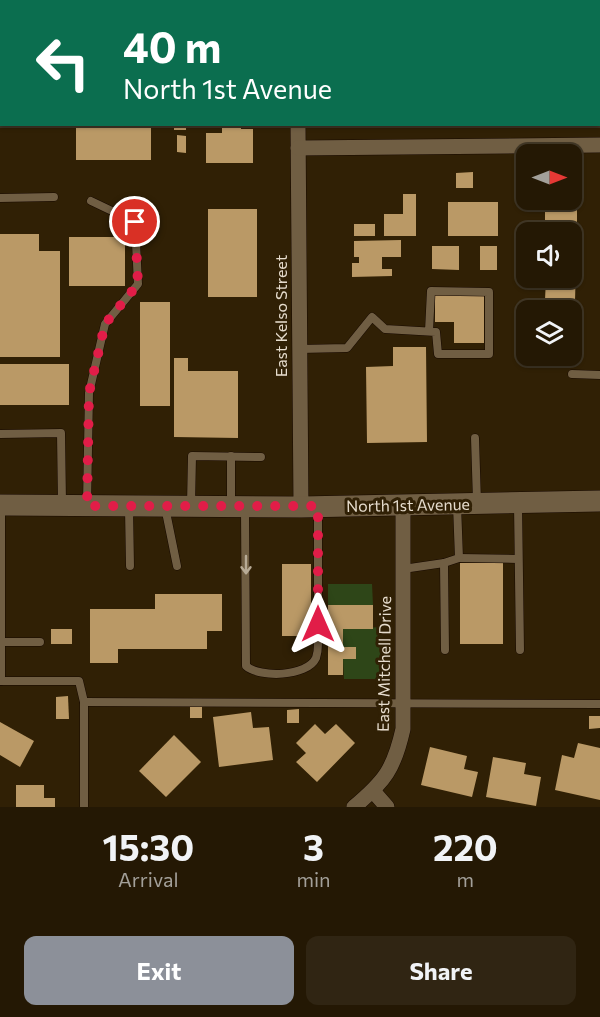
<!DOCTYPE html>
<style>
:root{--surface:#241804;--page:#302513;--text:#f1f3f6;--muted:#a3a09a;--line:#413726;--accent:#8c9099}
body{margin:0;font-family:Commissioner,sans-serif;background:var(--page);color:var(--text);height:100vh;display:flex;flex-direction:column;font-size:22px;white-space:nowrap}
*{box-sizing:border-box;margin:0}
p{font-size:20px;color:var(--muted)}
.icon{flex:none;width:33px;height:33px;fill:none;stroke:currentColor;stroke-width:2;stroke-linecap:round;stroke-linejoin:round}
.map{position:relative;height:807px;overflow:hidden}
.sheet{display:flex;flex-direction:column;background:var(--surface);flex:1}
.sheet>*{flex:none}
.hud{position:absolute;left:0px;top:0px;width:600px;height:126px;box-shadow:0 2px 4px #0004,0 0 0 2px var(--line);background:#0b6e4f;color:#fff;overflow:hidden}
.needle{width:39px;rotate:90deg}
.tools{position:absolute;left:516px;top:144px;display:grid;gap:12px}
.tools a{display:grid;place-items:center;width:66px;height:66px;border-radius:12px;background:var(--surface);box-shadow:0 2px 4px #0004,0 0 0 2px var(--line);font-size:30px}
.pin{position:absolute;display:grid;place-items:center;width:51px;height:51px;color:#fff;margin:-26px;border:3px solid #fff;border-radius:50%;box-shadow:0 2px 6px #0007}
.me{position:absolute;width:66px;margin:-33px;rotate:0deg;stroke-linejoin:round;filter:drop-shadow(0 0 4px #0008)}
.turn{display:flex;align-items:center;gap:21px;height:126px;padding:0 24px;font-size:27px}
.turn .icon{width:78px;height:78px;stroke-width:2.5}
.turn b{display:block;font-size:42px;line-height:51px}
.eta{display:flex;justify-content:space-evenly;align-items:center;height:102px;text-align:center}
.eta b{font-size:36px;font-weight:700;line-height:42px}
.primary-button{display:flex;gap:12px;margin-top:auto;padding:12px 24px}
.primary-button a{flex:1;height:69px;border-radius:12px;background:var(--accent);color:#fff;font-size:24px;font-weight:700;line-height:69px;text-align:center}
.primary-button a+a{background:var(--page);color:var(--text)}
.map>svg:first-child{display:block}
.green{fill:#2e4618}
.building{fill:#ba9966}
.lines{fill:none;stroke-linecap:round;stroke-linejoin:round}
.service-casing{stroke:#170900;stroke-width:9}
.minor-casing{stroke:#170900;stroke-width:16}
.secondary-casing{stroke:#170900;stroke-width:22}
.service{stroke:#705e43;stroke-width:8}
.minor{stroke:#705e43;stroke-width:15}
.secondary{stroke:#705e43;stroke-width:21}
.oneway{stroke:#b7aa96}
.route{stroke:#e11d48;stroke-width:10;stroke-dasharray:0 18}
.labels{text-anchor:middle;stroke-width:6;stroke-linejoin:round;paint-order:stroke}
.street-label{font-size:16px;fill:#e6dccd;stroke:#302005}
</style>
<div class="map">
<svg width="600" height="807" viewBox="0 0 600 807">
<rect width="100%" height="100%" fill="#302005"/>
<g class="green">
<path d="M328 584H372L373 605H328Z"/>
<path d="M383 627 384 679H344L343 659H356V648L343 647V629Z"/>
</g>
<g class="building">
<rect x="76" y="124" width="75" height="36"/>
<rect x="174" y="124" width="12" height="6"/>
<path d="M222 124H241V129H253V163H206V133H222Z"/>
<path d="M177 135 186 136V153L177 152Z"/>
<path d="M473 172V188H456V173Z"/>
<path d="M572 192H577V235H572V232H545V200H572Z"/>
<path d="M403 194H416V236H384V214H403Z"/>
<rect x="448" y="202" width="50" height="34"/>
<rect x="208" y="209" width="49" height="88"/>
<rect x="354" y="224" width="21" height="12"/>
<path d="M0 234H39V251H60V357H0Z"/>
<rect x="69" y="237" width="56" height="49"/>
<path d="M401 240V257H382V269H392V276L352 277V263H359V257H354V241Z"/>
<path d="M432 246H459V270L432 269Z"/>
<rect x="480" y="246" width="17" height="24"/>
<path d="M572 265H576L575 301 545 300 546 278H572Z"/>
<path d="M435 295H484V343H454V322H435Z"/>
<rect x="140" y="302" width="30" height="104"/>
<path d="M393 347H426L427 442 367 443 366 367 393 366Z"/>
<path d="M174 358H188V371H238V438L174 437Z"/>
<rect x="0" y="364" width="69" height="41"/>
<rect x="460" y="563" width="43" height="81"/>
<rect x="282" y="564" width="29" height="72"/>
<path d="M155 594H222V631H207V649H118V663H90V609H155Z"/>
<path d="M328 605H373V629H343V647H356V659H343V675H328Z"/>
<rect x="51" y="629" width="21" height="15"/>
<path d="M68 696 69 719H56V697Z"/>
<rect x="190" y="707" width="12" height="11"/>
<path d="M299 709V723H287V710Z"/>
<path d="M251 712 253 728 269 727 273 760 219 767 213 717Z"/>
<path d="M589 716H600V728L589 729Z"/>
<path d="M0 722 34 741 20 767 0 755Z"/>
<path d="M315 724 325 734 336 724 355 743 317 782 296 762 306 753 296 743Z"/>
<path d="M174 735 201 762 166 797 139 771Z"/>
<path d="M578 743 600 748V800L555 790 562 755 574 758Z"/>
<path d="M430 747 467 756 464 769 478 772 472 797 421 785Z"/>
<path d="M493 757 526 763 524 774 541 777 536 806 486 797Z"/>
<path d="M16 785H44V798H55V807H16Z"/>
</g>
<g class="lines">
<g class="service-casing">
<g id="service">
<path d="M0 198 54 197"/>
<path d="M299 349 347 348 372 317 385 329 436 332 438 354H489V292L431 291 429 331"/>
<path d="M572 374 600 375"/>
<path d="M0 434 61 433 62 503"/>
<path d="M475 438 477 502"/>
<path d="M231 456V506"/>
<path d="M87 504 89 393 105 324 138 284 135 222 91 201"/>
<path d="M518 504 520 650"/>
<path d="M191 505 192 456 261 457"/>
<path d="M1 506V681"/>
<path d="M165 507 177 566"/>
<path d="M129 508 130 566"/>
<path d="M245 509 246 666C260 678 307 677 316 658 317 655 318 649 318 644V508"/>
<path d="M459 558 518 559"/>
<path d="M403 569 444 563"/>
<path d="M1 642H40"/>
<path d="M445 650 444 563 459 558 457 505"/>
<path d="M0 681H79L84 702V807"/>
<path d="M84 702 600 704"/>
</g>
</g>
<g class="minor-casing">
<g id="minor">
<path d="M297 0V2"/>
<path d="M298 124 301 507"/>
<path d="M298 148 600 145"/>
<path d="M373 791 387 807"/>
<path d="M354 807C385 781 394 769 403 729V505"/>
</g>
</g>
<g class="secondary-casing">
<path id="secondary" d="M0 505 301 507 600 501"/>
</g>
<use href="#service" class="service"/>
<use href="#minor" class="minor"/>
<use href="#secondary" class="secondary"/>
</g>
<defs><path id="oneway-shaft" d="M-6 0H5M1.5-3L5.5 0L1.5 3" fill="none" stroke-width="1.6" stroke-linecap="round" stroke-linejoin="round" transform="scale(1.5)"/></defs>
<use class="oneway" href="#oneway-shaft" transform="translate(246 565) rotate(90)"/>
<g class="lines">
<path class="route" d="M135 222 138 284 105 324 89 393 87 506H318V624"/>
</g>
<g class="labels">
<g class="street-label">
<text transform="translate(281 316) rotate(-90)" y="6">East Kelso Street</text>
<text transform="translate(408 505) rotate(-1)" y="6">North 1st Avenue</text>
<text transform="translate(384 664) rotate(-89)" y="6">East Mitchell Drive</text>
</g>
</g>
</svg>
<div class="tools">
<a><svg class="needle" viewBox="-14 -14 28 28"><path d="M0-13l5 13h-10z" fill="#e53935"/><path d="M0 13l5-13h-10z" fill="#a3a09a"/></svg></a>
<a><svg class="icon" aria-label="sound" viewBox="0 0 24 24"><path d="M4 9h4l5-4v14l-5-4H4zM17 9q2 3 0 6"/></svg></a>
<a><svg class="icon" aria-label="layers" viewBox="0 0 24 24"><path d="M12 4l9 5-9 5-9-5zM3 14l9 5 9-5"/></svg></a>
</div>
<div class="pin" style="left:135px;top:222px;background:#d93025"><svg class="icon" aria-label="arrive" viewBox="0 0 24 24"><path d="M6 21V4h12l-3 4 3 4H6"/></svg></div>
<svg class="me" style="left:318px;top:624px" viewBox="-20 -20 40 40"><path d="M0-17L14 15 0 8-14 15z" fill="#e11d48" stroke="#fff" stroke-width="4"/></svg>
<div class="hud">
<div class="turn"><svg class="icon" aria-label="left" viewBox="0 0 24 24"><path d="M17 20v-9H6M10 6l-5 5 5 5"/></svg><div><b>40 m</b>North 1st Avenue</div></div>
</div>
</div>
<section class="sheet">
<div class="eta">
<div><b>15:30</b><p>Arrival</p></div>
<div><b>3</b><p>min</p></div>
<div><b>220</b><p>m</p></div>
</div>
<div class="primary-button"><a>Exit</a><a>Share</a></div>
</section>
